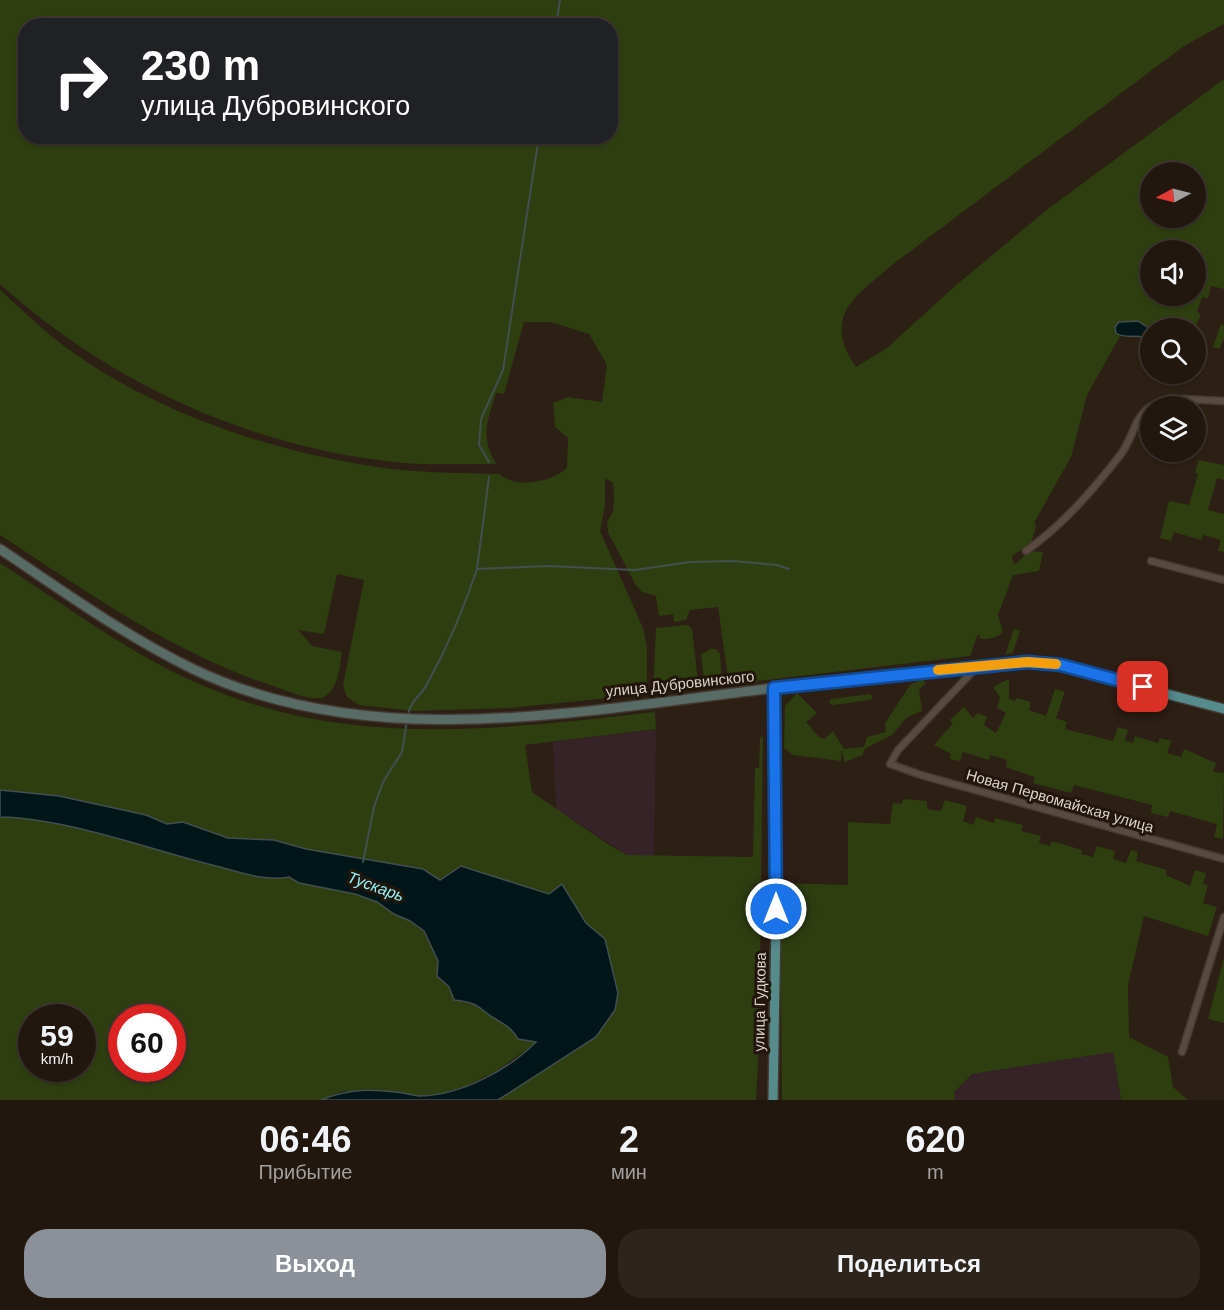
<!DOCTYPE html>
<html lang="ru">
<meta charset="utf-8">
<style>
:root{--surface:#21170f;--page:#2d241d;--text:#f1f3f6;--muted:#a29f9e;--line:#3e362f;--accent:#8c9099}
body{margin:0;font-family:Helvetica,sans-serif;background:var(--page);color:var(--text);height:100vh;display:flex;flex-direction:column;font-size:22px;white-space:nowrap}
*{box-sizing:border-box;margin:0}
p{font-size:20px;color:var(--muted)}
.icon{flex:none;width:33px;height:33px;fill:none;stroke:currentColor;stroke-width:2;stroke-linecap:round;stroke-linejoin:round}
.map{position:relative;height:1100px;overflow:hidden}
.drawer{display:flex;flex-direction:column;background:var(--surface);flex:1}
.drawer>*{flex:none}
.banner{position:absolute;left:18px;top:18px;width:600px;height:126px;border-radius:24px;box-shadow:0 2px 4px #0004,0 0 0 2px var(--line);background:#202124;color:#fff;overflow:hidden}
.needle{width:39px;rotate:263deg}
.buttons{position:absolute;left:1140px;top:162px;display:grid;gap:12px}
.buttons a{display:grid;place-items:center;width:66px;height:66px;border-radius:50%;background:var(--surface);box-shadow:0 2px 4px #0004,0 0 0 2px var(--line);font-size:30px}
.speed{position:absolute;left:18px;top:1004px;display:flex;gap:12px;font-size:30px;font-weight:700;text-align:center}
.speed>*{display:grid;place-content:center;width:78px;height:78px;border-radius:50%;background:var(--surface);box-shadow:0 2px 4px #0004,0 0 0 2px var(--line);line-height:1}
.speed small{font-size:15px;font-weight:400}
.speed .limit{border:9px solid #d22;background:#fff;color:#111}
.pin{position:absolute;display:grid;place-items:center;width:51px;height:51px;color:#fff;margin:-26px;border-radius:12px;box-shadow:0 3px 9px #0006}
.me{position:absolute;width:66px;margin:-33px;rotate:0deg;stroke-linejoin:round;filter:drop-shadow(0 0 4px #0008)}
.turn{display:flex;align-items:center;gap:21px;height:126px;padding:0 24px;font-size:27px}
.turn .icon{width:78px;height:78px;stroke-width:2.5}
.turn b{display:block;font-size:42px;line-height:51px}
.eta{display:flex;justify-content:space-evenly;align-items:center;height:102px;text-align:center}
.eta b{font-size:36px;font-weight:600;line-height:42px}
.primary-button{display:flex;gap:12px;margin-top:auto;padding:12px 24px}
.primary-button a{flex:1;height:69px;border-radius:24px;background:var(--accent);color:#fff;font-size:24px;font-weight:600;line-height:69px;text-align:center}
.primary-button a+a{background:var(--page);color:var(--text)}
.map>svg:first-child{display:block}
.industrial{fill:#362327}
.green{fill:#2e3e11;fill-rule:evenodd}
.water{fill:#00171a;stroke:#424f4f;stroke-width:1.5}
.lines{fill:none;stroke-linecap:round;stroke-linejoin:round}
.stream{stroke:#424f4f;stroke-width:2}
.minor-casing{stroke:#443932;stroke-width:9}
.secondary-casing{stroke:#443932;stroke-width:12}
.primary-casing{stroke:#443932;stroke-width:12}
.minor{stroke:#594a3f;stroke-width:6}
.secondary{stroke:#586b65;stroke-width:9}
.primary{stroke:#568b8b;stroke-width:9}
.route-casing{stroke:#114b97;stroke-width:15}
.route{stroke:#1a73e8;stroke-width:10}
.slow{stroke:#f59e0b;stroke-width:10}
.labels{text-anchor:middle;stroke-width:6;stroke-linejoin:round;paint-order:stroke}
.street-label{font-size:15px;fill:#dbd2cb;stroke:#22160b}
.water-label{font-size:16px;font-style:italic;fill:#91f4ff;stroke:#22160b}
</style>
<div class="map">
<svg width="1224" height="1100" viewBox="0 0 1224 1100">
<rect width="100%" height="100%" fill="#2c1f14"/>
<g class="industrial">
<path d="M656 729 654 857 627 855 556 809 553 742Z"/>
<path d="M1113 1052 1121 1100H955L954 1092 972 1074Z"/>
</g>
<g class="green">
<path d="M0 0H1224V24L1184 46 892 265C856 296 821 316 856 367L887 348 955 286 1048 209 1224 79V289L1211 286 1208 298 1202 297 1197 312 1201 314 1195 328 1150 329 1147 325 1116 333 1120 336 1087 395 1071 457 1034 523 1036 526 1031 544 1012 556 1014 565 1030 551 1043 552 1039 571 1013 575 998 615 1003 632C997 638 990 639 981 639L978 634 970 656 757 681V683C746 684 734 688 728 677L718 607 690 610 686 620 674 622 673 614 659 616 656 596 642 592 635 584 608 532 607 522 613 512 614 497 613 483 605 478V506L600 531 643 628 647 647V694L510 708 413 711 359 705 347 697 343 685 364 580 337 574 324 634 298 630 312 646 342 652C339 669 339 690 322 698 306 700 288 691 273 686 173 653 87 592 0 535V290C17 305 33 321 51 336 142 408 263 450 377 467 417 473 459 473 499 474 516 489 552 482 567 468L568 438 555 427 553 403 568 397 602 402 607 365 589 334 551 322H524L504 394 496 393C487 423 480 435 496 464 457 464 416 466 378 460 238 442 104 378 0 284ZM26 26H610V136H26ZM1150 172H1196V218H1150ZM1150 250H1196V296H1150Z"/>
<path d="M1221 324 1224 325V339L1219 349 1213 347Z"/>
<path d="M1199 460 1224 465V480L1217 478 1208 510 1224 514V552L1218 551 1221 540 1203 535 1201 540 1174 532 1171 541 1160 538 1169 501 1189 505 1198 474 1195 473Z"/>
<path d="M0 563C62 603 123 649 190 680 342 750 495 730 655 712L656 729 525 745 532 792 609 845 627 855 753 857 755 768H759L760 738 763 736 759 1047 756 1100H498L596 1037 607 954 605 939 586 923 562 884 549 894 461 866 440 880 423 869 306 849 274 840 228 838 183 822 167 824 146 815 0 790Z"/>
<path d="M688 625 692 629 698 682 690 690 653 694 656 628Z"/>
<path d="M1014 629 1020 631 1013 653 1005 655Z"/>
<path d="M710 649H716L720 654 722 680 718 685 709 686 704 680 701 655Z"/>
<path d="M924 678 925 684 919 689 922 711 906 718 892 735 864 749 863 755 845 762 841 749V761L793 755 784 748 785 706 797 693 817 713 806 722 819 737 824 739 833 731 844 749 864 747 867 737 886 732 885 723 910 685Z"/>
<path d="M1009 679V699L1015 701 1017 698 1031 702 1029 710 1046 716 1055 689 1065 692 1056 718 1067 722 1065 729 1113 741 1118 727 1128 730 1125 741 1133 743 1135 736 1158 743 1160 738 1171 741 1167 753 1181 757 1184 749 1216 763 1213 772 1224 773 1223 839 1214 837 1217 824 1170 811 1168 817 1151 813 1152 805 1074 785 1071 793 1033 783 1035 777 1006 767 1007 760 990 755 989 760 963 752 960 761 950 759 951 754 934 745 953 723 950 720 964 707 973 718 978 713 987 717 984 725 996 733 1006 713 997 708 1000 697 993 687Z"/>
<path d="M870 694 873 697 870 700 832 705 829 702 831 699Z"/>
<path d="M903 799 927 801V809L941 811 945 800 967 806 963 821 973 825 976 817 994 823 995 818 1023 825 1021 831 1041 836 1039 843 1050 846 1052 841 1082 850 1081 854 1093 857 1097 846 1115 851 1113 859 1126 863 1131 850 1138 852 1136 861 1167 870 1166 875 1190 886 1195 870 1206 873 1203 884 1208 885 1203 903 1217 907 1208 936 1144 916 1128 985 1129 1037 1168 1057 1173 1087 1188 1100H1121L1113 1052 972 1074 954 1092 955 1100H782L780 883 848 885V822L890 824 893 803 902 804Z"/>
<path d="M0 817C66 818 150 850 215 866 238 871 265 882 287 877L299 883 355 894 377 902 394 914 410 921 423 931 438 961 437 976 449 987 454 1000 482 1007 497 1020 537 1042 496 1071 464 1087 436 1095 418 1097 406 1093 343 1091 321 1100H0ZM32 1017H82V1068H32ZM122 1017H172V1068H122Z"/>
<path d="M1224 958V1023L1208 1019Z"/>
</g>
<g class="water">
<path d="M1138 321 1150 329 1149 339C1139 333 1126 340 1116 333L1115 327 1119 322Z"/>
<path d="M0 790 59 796 146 815 167 824 183 822 228 838 274 840 306 849 423 869 440 880 461 866 549 894 562 884 586 923 605 939 618 993 615 1010 596 1037 498 1100H321C350 1088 372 1089 403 1093 409 1094 415 1096 421 1096 461 1095 508 1070 536 1042L518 1039C511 1028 508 1027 497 1020 477 1008 481 1003 454 1000L449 987 437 976 438 961 424 931 410 921 394 914 377 902 355 894 299 883 289 877C266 882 239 872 216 866 151 850 66 818 0 817Z"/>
</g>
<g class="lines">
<g class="stream">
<path d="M556 26 560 0"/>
<path d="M489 462 479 445 481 419 503 370 539 136"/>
<path d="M477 569 489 477"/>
<path d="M408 715C410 701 421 696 427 684 447 648 464 608 477 569L548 566 635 570 690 562 733 561 777 565 789 569"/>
<path d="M363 862 374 807 383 782 402 752 407 720"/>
</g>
<g class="minor-casing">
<g id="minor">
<path d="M1152 406 1183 399 1224 401"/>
<path d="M1026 551C1063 525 1093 490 1121 454 1132 440 1134 418 1150 407"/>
<path d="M1151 561 1224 580"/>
<path d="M977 667 898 750 890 764 921 775 1224 859"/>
<path d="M1182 1052 1224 917"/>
</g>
</g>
<g class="secondary-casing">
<path id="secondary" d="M0 549C63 591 125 636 193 669 372 755 585 710 774 688"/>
</g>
<g class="primary-casing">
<path id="primary" d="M773 1100 777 863 774 688 977 666 1044 662 1224 709"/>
</g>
<use href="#minor" class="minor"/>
<use href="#secondary" class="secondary"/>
<use href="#primary" class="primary"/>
</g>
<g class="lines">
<g class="route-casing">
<path id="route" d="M776 909 774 688 1027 662 1061 665 1143 687"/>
</g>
<use href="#route" class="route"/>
<path class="slow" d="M938 670 1027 662 1056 664"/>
</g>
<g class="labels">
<g class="street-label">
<text transform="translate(680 684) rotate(-6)" y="5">улица Дубровинского</text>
<text transform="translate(1060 801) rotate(16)" y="5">Новая Первомайская улица</text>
<text transform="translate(760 1002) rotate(-89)" y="5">улица Гудкова</text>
</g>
<g class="water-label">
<text transform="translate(376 886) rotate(20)" y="6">Тускарь</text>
</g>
</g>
</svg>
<div class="buttons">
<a><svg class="needle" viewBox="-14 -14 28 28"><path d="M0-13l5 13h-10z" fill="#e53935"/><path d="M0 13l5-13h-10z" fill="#a29f9e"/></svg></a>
<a><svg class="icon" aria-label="sound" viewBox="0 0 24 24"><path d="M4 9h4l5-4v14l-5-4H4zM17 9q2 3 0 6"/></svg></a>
<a><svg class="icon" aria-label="search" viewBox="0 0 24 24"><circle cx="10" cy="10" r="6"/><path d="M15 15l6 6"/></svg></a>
<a><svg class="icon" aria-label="layers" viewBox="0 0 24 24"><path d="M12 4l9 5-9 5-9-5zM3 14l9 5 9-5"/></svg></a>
</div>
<div class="speed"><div>59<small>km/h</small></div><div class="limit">60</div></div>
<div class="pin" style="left:1143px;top:687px;background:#d93025"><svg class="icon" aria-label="arrive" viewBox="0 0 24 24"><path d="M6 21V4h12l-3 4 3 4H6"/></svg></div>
<svg class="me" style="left:776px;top:909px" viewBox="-20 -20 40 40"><circle r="17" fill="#1a73e8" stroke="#fff" stroke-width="3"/><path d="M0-11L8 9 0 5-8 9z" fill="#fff"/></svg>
<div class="banner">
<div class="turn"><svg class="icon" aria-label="right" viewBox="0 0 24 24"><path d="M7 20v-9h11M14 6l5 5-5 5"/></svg><div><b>230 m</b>улица Дубровинского</div></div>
</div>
</div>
<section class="drawer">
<div class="eta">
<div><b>06:46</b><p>Прибытие</p></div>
<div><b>2</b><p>мин</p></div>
<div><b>620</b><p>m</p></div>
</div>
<div class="primary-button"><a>Выход</a><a>Поделиться</a></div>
</section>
